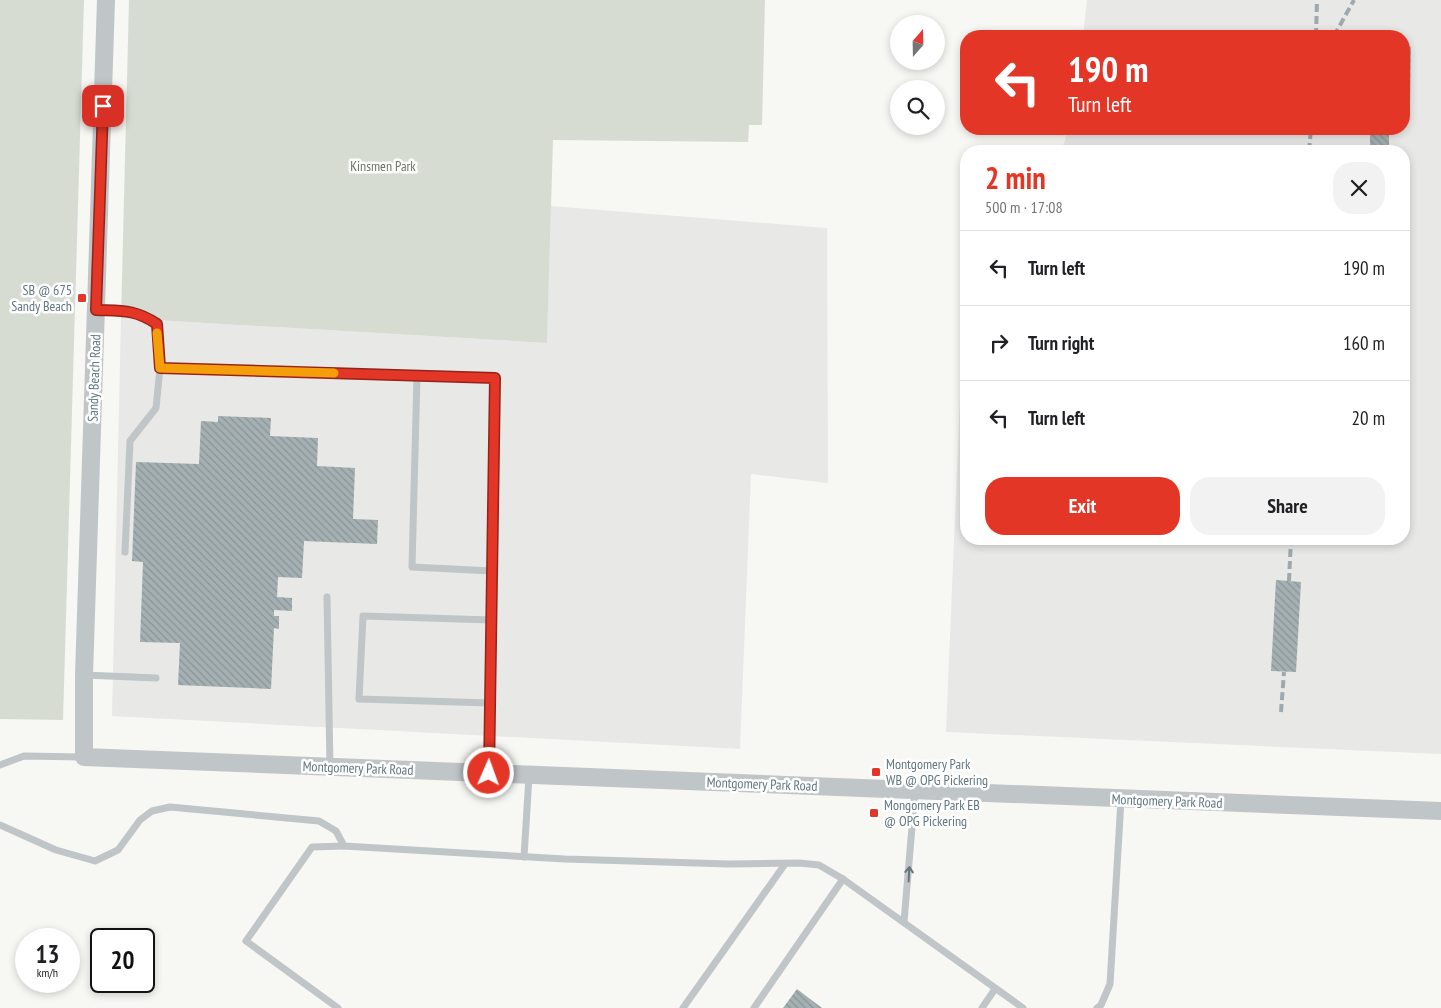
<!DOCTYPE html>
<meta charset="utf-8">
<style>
:root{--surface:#fff;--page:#f2f2f2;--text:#202124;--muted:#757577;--line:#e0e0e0;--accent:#e43627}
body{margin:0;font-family:"PT Sans Narrow",sans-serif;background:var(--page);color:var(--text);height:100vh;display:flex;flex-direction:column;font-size:19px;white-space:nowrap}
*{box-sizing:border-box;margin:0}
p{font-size:16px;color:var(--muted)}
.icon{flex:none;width:28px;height:28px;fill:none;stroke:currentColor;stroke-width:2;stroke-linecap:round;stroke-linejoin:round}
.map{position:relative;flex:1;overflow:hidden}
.drawer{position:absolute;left:960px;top:145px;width:450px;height:400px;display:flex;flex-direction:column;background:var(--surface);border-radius:20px;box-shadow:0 2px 8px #0003}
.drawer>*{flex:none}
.banner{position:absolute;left:960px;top:30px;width:450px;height:105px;border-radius:20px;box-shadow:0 2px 8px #0003;background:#e43627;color:#fff;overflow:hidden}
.needle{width:32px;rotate:20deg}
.tools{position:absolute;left:890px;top:15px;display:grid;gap:10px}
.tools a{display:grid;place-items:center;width:55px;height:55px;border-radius:50%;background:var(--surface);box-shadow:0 2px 8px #0003;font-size:25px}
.speed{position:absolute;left:15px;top:928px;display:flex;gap:10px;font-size:25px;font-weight:700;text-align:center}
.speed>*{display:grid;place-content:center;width:65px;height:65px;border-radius:50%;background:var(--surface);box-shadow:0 2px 8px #0003;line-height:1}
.speed small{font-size:12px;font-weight:400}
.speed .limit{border:2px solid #111;border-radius:8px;background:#fff;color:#111}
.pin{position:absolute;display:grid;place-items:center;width:42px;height:42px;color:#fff;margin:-21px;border-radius:10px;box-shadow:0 2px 8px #0006}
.me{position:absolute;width:55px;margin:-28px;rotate:2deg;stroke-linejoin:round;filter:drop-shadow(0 0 4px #0008)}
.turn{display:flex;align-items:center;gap:18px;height:105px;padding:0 25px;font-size:22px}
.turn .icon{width:65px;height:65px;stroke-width:2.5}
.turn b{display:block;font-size:35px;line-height:42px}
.round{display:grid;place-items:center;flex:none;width:52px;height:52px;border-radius:20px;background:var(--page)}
.headline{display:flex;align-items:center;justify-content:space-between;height:85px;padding:0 25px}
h1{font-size:30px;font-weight:700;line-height:38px;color:var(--accent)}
.action{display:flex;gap:10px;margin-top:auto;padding:10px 25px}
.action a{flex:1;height:58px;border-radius:20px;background:var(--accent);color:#fff;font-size:20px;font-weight:700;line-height:58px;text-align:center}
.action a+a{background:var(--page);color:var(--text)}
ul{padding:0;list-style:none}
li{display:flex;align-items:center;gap:15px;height:75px;padding:0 25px;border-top:1px solid var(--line)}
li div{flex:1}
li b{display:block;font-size:19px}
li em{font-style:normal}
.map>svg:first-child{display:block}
.built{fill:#e8e8e7}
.park{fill:#d7dcd3}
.building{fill:url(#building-back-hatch)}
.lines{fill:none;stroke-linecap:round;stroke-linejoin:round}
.service{stroke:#c0c5c8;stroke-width:7}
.tertiary{stroke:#c0c5c8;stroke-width:18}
.rail{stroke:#9fa8ac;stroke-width:4;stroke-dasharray:8 4;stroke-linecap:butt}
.oneway{stroke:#62777f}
.route-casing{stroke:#942319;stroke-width:12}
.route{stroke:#e43627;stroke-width:9}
.slow{stroke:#f59e0b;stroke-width:9}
.poi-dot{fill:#e43627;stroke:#fff;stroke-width:2}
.labels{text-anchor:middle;stroke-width:5;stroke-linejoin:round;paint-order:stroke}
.park-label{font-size:14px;fill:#687761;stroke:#fff}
.poi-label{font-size:14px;fill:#62777f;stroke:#fff;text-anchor:start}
.street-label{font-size:14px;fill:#62777f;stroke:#fff}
</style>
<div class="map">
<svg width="1441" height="1008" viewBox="0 0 1441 1008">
<defs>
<pattern id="building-back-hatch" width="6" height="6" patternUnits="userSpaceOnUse" patternTransform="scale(1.25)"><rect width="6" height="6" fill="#a5b0b3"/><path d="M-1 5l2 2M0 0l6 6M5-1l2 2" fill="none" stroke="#8a9497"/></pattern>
</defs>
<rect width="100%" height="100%" fill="#f7f7f4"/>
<g class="built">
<path d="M1087 0H1441V754L946 732 966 256V539H1404V151H1061L1069 129H1404V36H1083Z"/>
<path d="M551 206 827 228 828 483 751 474 740 749 112 716 121 318 547 343Z"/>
</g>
<g class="park">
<path d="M0 0H84L63 720 0 719Z"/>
<path d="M129 0H765L762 125H749L748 142 553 140 547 343 121 318Z"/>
</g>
<g class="building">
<path d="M1404 46 1411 47 1410 103H1404Z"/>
<rect x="1370" y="129" width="19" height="22"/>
<path d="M218 416 271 418 270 436 318 438 317 466 355 468 353 519 378 520 377 544 304 541 302 578 278 577 277 597 292 598V611L274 610V616H279V629L274 628 271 689 178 685 180 643 140 642 143 562 132 561 136 462 199 464 201 421 218 422Z"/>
<path d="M1276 580 1301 582 1296 672 1271 671Z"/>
<path d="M797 989 822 1008H783Z"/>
</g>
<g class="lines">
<g class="service">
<path d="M97 310C121 311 136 309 157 324L160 368 156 408 130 441 125 552"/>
<path d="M160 368 495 379 489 773"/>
<path d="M417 376 412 567 492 571"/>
<path d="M327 597 330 767"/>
<path d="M84 675 156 678"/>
<path d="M490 703 359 699 363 616 492 620"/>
<path d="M0 765 24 756 82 757"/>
<path d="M0 825 56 850 95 861 118 850 140 820 152 811 170 807 319 821 336 831 344 846 565 859 729 864 799 863 819 865 843 879 1023 1008"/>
<path d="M524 857 529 776"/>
<path d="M904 922 915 791"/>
<path d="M338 1008 246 941 312 847 344 846"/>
<path d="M683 1008 785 864"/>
<path d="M754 1008 843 879"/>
<path d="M982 1008 995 989"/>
<path d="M1097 1008 1101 1005 1110 984 1121 800"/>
</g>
<path class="tertiary" d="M106 0 84 675V757L1441 811"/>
<g class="rail">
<path d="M1316 36 1317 0"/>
<path d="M1334 36 1354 0"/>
<path d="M1309 151 1311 129"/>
<path d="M1289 581 1291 539"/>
<path d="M1281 712 1284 672"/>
</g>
</g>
<defs><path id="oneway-shaft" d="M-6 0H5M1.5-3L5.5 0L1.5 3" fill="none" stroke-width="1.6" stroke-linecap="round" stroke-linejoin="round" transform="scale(1.25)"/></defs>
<use class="oneway" href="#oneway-shaft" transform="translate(909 874) rotate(-87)"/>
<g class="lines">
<g class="route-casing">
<path id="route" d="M103 106 96 310C121 311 135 309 157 324L160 368 495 378 489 773"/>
</g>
<use href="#route" class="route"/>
<path class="slow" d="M157 333 160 368 334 373"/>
</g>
<g class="poi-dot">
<rect x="77" y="293" width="10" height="10" rx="2.5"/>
<rect x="871" y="767" width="10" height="10" rx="2.5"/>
<rect x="869" y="808" width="10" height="10" rx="2.5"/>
</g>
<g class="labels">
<g class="park-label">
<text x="383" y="171">Kinsmen Park</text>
</g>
<g class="poi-label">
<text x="72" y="295" text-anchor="end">SB @ 675<tspan x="72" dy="16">Sandy Beach</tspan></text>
<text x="886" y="769">Montgomery Park<tspan x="886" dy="16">WB @ OPG Pickering</tspan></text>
<text x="884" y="810">Mongomery Park EB<tspan x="884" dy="16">@ OPG Pickering</tspan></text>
</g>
<g class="street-label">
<text transform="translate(94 378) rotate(-88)" y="5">Sandy Beach Road</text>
<text transform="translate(358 768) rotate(2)" y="5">Montgomery Park Road</text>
<text transform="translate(762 784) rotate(2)" y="5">Montgomery Park Road</text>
<text transform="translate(1167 801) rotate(2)" y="5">Montgomery Park Road</text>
</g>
</g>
</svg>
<div class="tools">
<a><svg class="needle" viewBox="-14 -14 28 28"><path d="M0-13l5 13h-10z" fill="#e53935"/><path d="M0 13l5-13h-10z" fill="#757577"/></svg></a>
<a><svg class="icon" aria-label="search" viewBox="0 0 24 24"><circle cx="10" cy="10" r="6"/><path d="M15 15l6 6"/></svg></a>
</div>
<div class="speed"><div>13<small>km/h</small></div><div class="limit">20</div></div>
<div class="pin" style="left:103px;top:106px;background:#d93025"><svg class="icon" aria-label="arrive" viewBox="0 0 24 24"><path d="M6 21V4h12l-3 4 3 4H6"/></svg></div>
<svg class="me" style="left:489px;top:773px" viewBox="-20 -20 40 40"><circle r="17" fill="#e43627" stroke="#fff" stroke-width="3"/><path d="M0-11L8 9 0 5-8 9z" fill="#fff"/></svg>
<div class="banner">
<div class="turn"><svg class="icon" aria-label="left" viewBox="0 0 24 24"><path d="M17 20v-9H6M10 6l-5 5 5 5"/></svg><div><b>190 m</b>Turn left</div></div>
</div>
<section class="drawer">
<div class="headline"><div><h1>2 min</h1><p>500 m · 17:08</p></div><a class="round"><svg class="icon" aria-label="close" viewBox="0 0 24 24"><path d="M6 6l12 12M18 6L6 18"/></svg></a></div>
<ul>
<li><svg class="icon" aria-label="left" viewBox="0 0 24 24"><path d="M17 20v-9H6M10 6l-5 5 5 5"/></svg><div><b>Turn left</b></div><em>190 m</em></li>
<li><svg class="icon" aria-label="right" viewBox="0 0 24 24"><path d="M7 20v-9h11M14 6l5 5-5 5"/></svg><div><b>Turn right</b></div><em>160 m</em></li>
<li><svg class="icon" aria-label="left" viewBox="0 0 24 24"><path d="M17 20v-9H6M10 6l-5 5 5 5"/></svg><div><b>Turn left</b></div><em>20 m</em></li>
</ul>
<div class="action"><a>Exit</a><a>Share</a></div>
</section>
</div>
